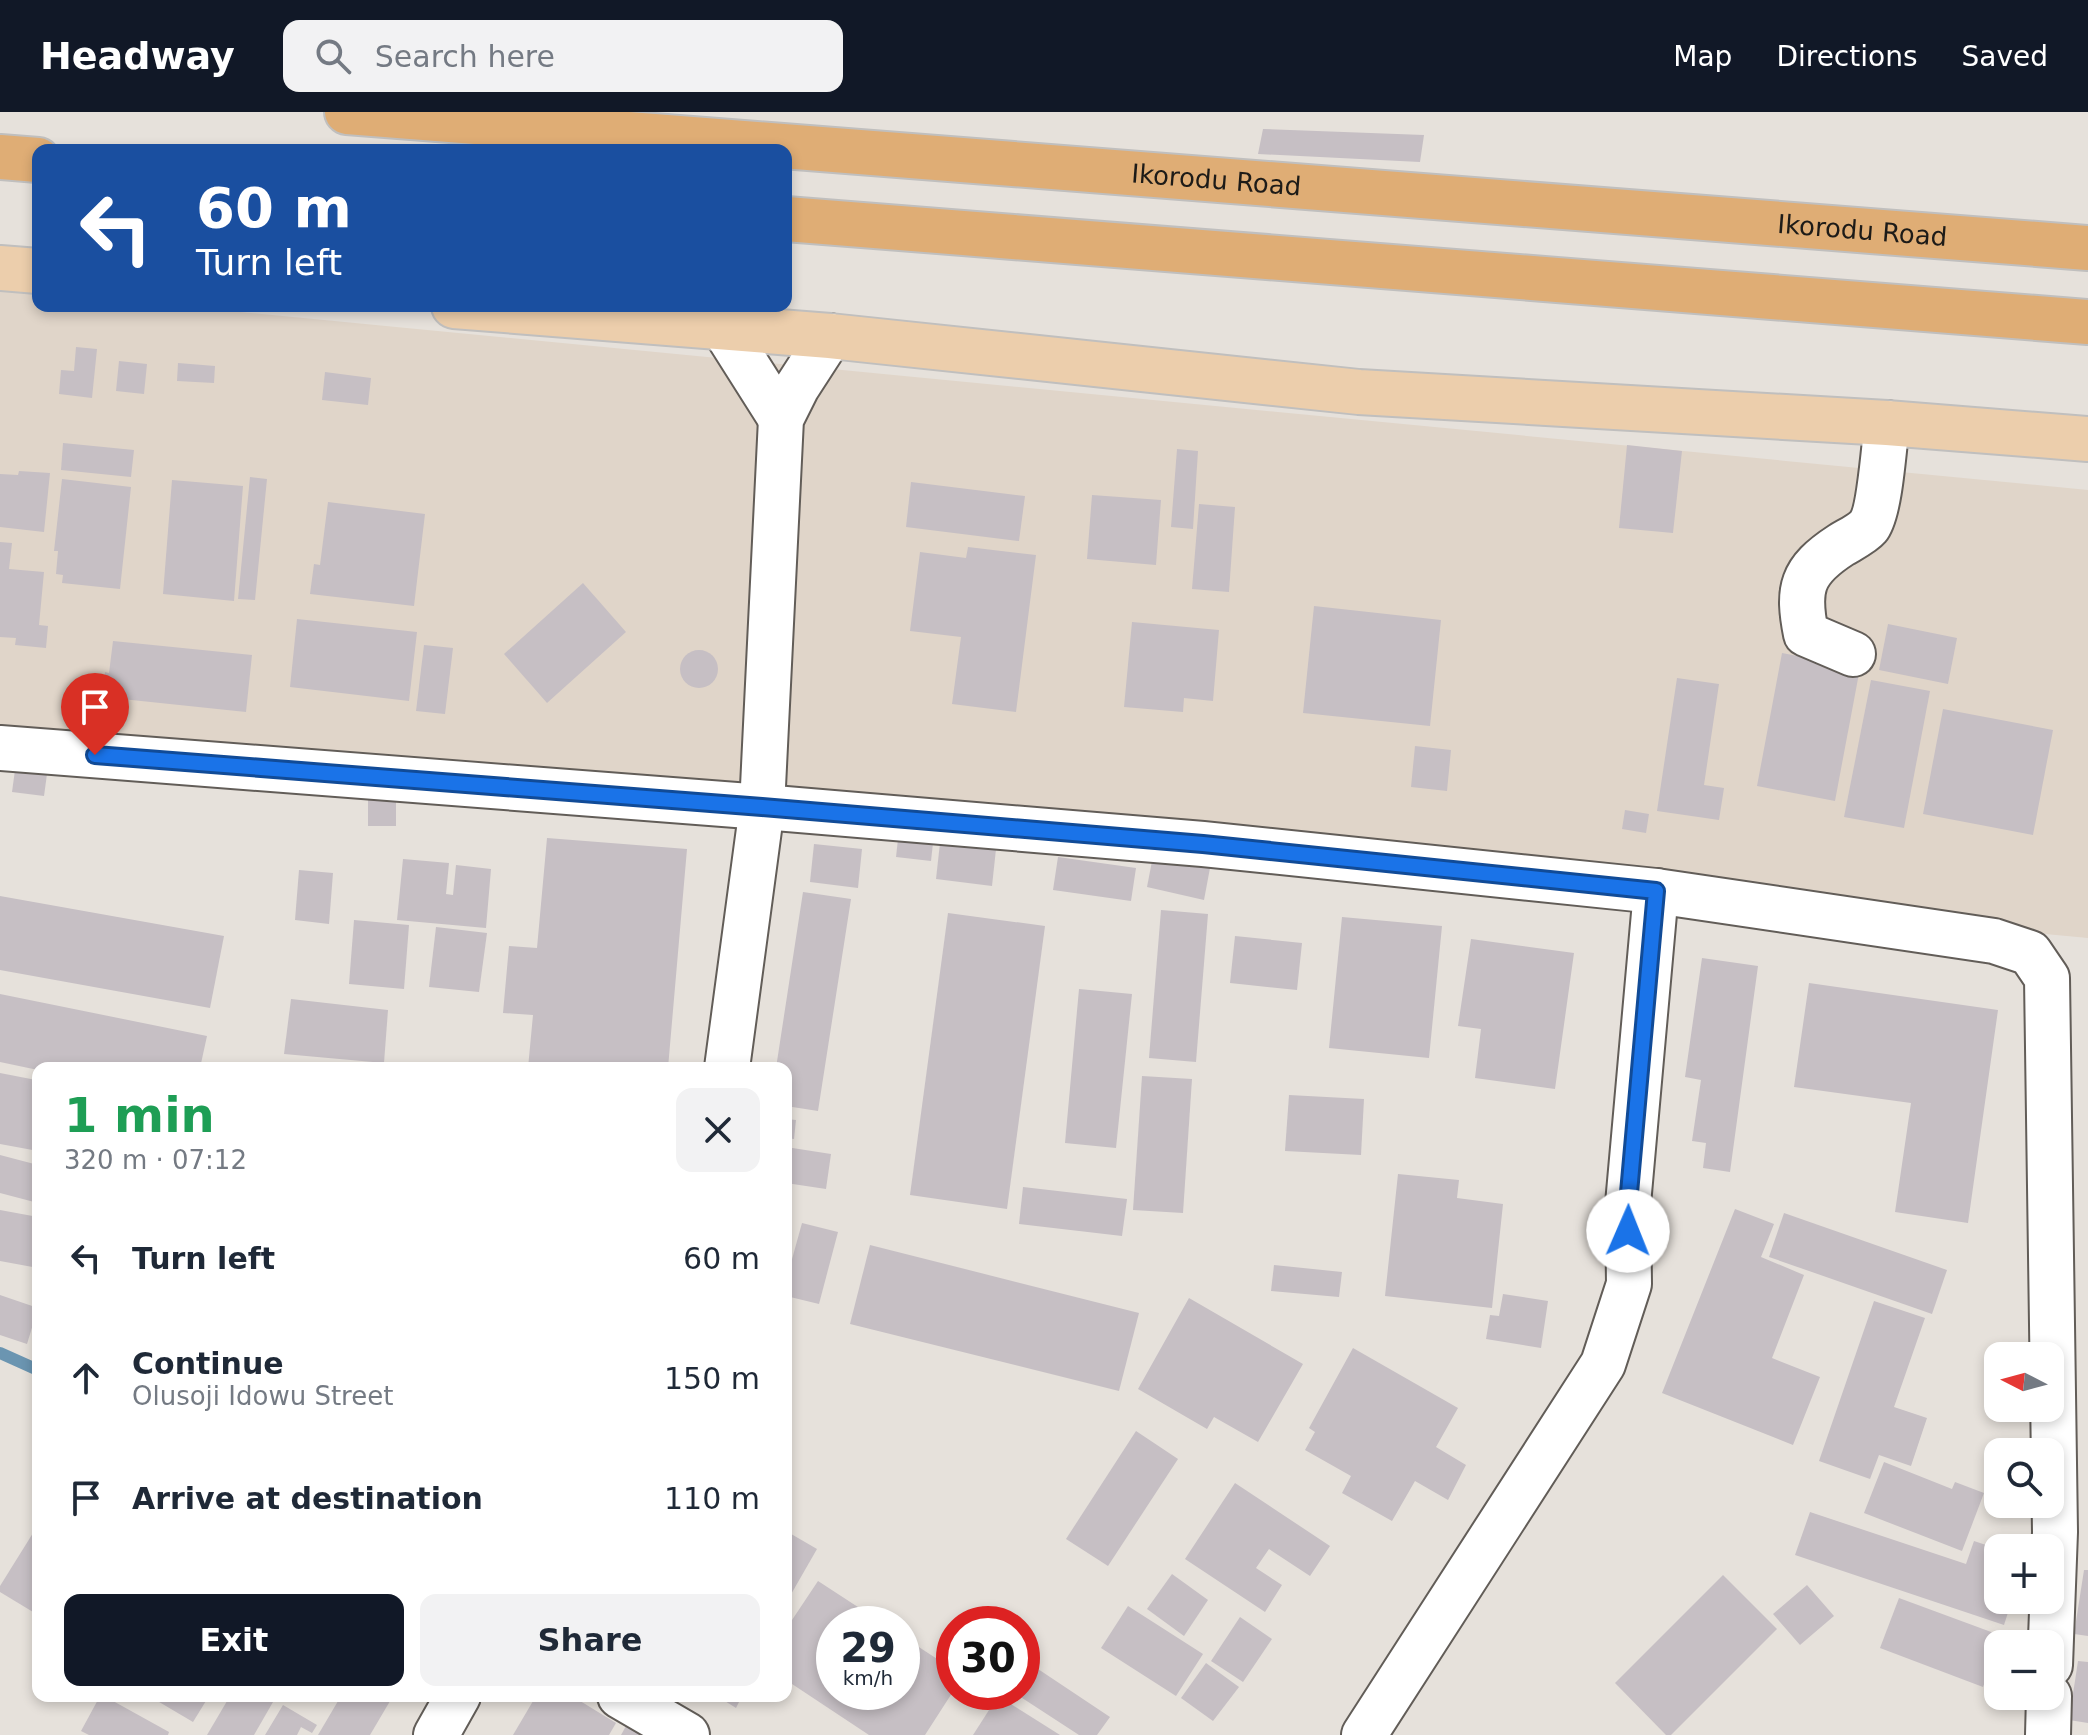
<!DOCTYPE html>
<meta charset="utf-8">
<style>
:root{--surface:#fff;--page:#f2f2f3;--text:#1f2937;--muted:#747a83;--accent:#111827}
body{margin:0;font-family:"DejaVu Sans",sans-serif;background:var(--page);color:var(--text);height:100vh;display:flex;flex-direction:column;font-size:30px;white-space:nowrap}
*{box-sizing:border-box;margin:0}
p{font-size:26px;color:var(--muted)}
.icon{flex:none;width:44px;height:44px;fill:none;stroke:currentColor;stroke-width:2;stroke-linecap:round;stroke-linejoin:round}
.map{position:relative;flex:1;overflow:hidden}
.side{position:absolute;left:32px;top:950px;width:760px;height:640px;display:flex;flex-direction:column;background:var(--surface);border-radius:16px;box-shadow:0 4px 12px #0003}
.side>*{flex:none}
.guide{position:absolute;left:32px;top:32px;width:760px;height:168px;border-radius:16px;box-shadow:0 4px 12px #0003;background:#1a4fa0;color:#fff;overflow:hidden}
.needle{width:52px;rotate:276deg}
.buttons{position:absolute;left:1984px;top:1230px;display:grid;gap:16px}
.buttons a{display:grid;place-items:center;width:80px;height:80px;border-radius:16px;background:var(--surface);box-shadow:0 4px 12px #0003;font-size:40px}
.speed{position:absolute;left:816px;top:1494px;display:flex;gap:16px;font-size:40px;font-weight:700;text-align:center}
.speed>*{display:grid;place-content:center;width:104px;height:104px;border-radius:50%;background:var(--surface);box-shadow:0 4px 12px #0003;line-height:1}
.speed small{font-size:20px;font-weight:400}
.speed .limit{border:12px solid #d22;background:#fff;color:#111}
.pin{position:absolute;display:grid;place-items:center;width:68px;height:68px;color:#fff;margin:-82px -34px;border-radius:50% 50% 50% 0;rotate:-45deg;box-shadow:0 0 8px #0007}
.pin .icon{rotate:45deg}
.me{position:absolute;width:88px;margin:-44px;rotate:1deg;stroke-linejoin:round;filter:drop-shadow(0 0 6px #0008)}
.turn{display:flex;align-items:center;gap:28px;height:168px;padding:0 32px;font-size:36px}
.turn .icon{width:104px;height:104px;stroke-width:2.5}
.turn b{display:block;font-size:56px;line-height:68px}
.round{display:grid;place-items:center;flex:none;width:84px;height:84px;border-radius:16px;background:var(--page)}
.overview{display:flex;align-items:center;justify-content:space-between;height:136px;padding:0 32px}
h1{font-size:48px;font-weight:600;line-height:60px;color:#1e9e55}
.button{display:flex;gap:16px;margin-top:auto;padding:16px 32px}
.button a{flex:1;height:92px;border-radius:16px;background:var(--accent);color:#fff;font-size:32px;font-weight:600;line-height:92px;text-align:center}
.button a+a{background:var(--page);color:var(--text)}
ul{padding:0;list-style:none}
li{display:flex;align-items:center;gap:24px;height:120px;padding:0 32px}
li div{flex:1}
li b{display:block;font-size:30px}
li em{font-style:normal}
header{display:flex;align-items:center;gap:48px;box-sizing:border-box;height:112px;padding:0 40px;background:var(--accent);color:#fff}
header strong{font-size:38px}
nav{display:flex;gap:44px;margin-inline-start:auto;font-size:28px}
.search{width:560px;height:72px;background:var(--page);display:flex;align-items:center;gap:20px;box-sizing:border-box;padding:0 28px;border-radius:16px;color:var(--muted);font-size:30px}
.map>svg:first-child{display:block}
.built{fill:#e0d5c9}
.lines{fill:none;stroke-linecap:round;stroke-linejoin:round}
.stream{stroke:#6b95b1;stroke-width:12}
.building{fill:#c6bfc4}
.minor-casing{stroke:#625d58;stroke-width:48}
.major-casing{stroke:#c0bfbe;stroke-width:48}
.highway-casing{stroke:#c0bfbe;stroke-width:48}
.minor{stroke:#fff;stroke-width:44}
.major{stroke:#ecceac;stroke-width:44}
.highway{stroke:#dfad75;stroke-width:44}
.route-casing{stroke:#114b97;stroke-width:20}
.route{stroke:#1a73e8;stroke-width:14}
.labels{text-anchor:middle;stroke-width:7;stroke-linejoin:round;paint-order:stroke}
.street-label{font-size:26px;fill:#1d1b18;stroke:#fff}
</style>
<header>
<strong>Headway</strong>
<div class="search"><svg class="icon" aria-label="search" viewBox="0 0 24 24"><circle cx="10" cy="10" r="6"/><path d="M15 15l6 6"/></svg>Search here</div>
<nav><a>Map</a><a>Directions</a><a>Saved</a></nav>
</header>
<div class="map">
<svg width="2088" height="1623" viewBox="0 0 2088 1623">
<rect width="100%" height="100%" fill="#e6e1db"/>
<path class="built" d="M0 177 38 180V194H178L2088 378V826L1416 762 0 639Z"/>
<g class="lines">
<path class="stream" d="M0 1241 38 1258"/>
</g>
<g class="building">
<path d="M1263 17 1424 23 1420 50 1258 42Z"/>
<path d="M76 235 97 237 92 286 59 282 61 258 74 259Z"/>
<path d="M119 249 147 252 144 282 116 279Z"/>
<path d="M178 251 215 254 214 271 177 269Z"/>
<path d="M325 260 371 266 368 293 322 288Z"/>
<path d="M63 331 134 338 131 365 61 358Z"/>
<path d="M1627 333 1682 339 1673 421 1619 416Z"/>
<path d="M1177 337 1198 339 1193 417 1171 415Z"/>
<path d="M19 359 50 361 44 420 0 415V362L18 363Z"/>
<path d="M250 365 267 367 255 488 238 487Z"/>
<path d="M62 367 131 375 120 477 62 471 63 463 56 462 58 439H54Z"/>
<path d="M172 368 243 374 234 489 163 482Z"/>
<path d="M911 370 1025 384 1019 429 906 415Z"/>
<path d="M1092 383 1161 388 1156 453 1087 447Z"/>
<path d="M328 390 425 402 414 494 310 482 314 452 320 453Z"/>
<path d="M1199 392 1235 395 1229 480 1192 477Z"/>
<path d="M0 430 12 431 9 457 44 460 39 513 48 514 46 536 15 533 16 526 0 525Z"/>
<path d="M968 435 1036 443 1016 600 952 592 961 525 910 519 920 440 966 446Z"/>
<path d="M583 471 626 520 547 591 504 542Z"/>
<path d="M1314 494 1441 508 1430 614 1303 601Z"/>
<path d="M297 507 417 520 409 589 290 575Z"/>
<path d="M1132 510 1219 518 1213 589 1184 586 1183 600 1124 595Z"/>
<path d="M1888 512 1957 526 1948 572 1879 558Z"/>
<path d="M113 529 252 543 246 600 103 585 105 560 109 561Z"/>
<path d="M424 533 453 536 445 602 416 599Z"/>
<circle cx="699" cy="557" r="19"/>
<path d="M1782 541 1860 556 1835 689 1757 674Z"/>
<path d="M1677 566 1719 572 1704 673 1724 676 1719 708 1657 699Z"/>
<path d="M1871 568 1930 579 1904 716 1844 705Z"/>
<path d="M1943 597 2053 618 2033 723 1923 702Z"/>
<path d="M1415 634 1451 638 1447 679 1411 675Z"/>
<path d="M15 658 47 662 44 684 12 680Z"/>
<rect x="368" y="687" width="28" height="27"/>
<path d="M1625 698 1649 702 1646 721 1622 717Z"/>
<path d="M547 726 687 737 668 956H528L533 903 503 901 509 834 537 836Z"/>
<path d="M898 727 933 731 931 749 896 745Z"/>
<path d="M940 731 996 737 992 774 936 767Z"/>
<path d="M814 732 862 737 858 776 810 770Z"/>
<path d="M1153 744 1210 756 1204 788 1147 775Z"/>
<path d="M1058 745 1136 756 1131 789 1053 778Z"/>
<path d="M403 747 449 751 446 782 453 783 456 753 491 757 486 816 397 808Z"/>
<path d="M299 758 333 761 329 812 295 808Z"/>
<path d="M803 780 851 787 818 999 786 994V956H776Z"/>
<path d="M0 784 224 824 210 896 0 858Z"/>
<path d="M1161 798 1208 802 1196 950 1149 946Z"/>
<path d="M948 801 1045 814 1007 1097 910 1083Z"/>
<path d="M1342 805 1442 814 1429 946 1329 936Z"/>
<path d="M354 808 409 813 404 877 349 872Z"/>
<path d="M436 815 487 821 479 880 429 875Z"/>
<path d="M1235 824 1302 831 1297 878 1230 871Z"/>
<path d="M1471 827 1574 841 1555 977 1475 966 1481 917 1458 914Z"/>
<path d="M1702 846 1758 854 1730 1060 1703 1056 1706 1031 1692 1029 1701 968 1685 965Z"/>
<path d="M1809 871 1998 898 1968 1111 1895 1100 1911 991 1794 975Z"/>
<path d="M1079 877 1132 882 1116 1036 1065 1031Z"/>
<path d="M0 882 207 924 200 956H38V958L0 950Z"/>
<path d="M291 887 388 898 384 951 284 942Z"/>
<path d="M0 961 36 968 32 987 38 988V1039L0 1032Z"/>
<path d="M1142 964 1192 967 1183 1101 1133 1098Z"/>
<path d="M1289 983 1364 987 1361 1043 1285 1039Z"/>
<path d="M786 1007 796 1008 794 1027 786 1026Z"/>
<path d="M786 1035 831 1042 826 1077 786 1071Z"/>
<path d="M0 1043 38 1053V1091L0 1081Z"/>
<path d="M1398 1062 1459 1068 1457 1086 1503 1092 1492 1196 1385 1184Z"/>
<path d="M1023 1075 1127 1087 1122 1124 1019 1112Z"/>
<path d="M1735 1097 1774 1112 1761 1145 1804 1163 1772 1246 1820 1265 1793 1333 1662 1281Z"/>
<path d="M0 1098 38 1105V1156L0 1149Z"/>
<path d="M1784 1101 1947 1158 1932 1202 1769 1145Z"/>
<path d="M802 1111 838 1120 819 1192 786 1184V1169Z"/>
<path d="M870 1133 1139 1201 1119 1279 850 1212Z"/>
<path d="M1274 1153 1342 1160 1339 1185 1271 1179Z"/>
<path d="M1503 1182 1548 1189 1541 1236 1486 1227 1490 1203 1499 1204Z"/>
<path d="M0 1183 38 1196 27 1232 0 1223Z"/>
<path d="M1189 1186 1303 1252 1258 1330 1214 1305 1207 1317 1138 1277Z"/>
<path d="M1874 1189 1925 1206 1894 1295 1927 1306 1911 1354 1879 1343 1870 1367 1819 1349Z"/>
<path d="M1353 1236 1458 1296 1436 1335 1466 1353 1448 1388 1415 1369 1392 1409 1342 1381 1351 1364 1305 1338 1315 1320 1309 1316Z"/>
<path d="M1136 1319 1178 1347 1108 1454 1066 1427Z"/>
<path d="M1884 1350 1952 1377 1955 1370 1984 1381 1962 1439 1864 1401Z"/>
<path d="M1235 1371 1330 1434 1310 1464 1269 1437 1256 1456 1282 1473 1265 1500 1185 1447Z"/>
<path d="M1810 1400 1966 1452 1974 1429 1998 1437V1488H2012L2004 1513 1795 1443Z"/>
<path d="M38 1413V1503L0 1480V1474Z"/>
<path d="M786 1419 817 1437 786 1491Z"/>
<path d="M2084 1458H2088V1524L2074 1522Z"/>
<path d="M1172 1462 1208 1488 1184 1524 1147 1497Z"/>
<path d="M1723 1463 1777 1517 1671 1623H1666L1615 1571Z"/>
<path d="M818 1469 884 1512H834V1580H902V1524L954 1558V1578L925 1623H869L786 1568V1517Z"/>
<path d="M1807 1473 1834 1504 1800 1533 1773 1502Z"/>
<path d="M1899 1486 2002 1524 1983 1575 1880 1536Z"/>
<path d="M1128 1494 1203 1542 1176 1584 1101 1536Z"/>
<path d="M1240 1505 1272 1527 1243 1570 1211 1549Z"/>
<path d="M2078 1549 2088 1550V1611L2069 1608Z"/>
<path d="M1029 1551 1110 1605 1097 1623H1079L1013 1580H1022V1561Z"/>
<path d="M1206 1551 1239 1575 1213 1609 1181 1586Z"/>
<path d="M100 1584H104L169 1620 168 1623H89L81 1619Z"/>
<path d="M149 1584H209L193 1610Z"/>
<path d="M230 1584H263L273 1590 254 1623H207Z"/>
<path d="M341 1584H393L370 1623H318Z"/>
<path d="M536 1584H572L616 1611 609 1623H513Z"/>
<path d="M717 1584H742L736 1596Z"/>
<path d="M998 1584 1060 1623H973Z"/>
<path d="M283 1593 317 1613 312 1621 301 1615 297 1623H265Z"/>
<path d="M626 1614 644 1623H621Z"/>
</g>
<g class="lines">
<g class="minor-casing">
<g id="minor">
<path d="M724 217 781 307"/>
<path d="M1853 542 1806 522C1797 477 1801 459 1841 433 1849 428 1862 422 1868 415 1880 401 1884 332 1887 311"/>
<path d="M0 636 762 695 1203 732 1656 779 1994 829 2030 841 2047 866 2055 1420 2050 1553"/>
<path d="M727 956 762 695 781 307 797 275 830 224"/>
<path d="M620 1584 687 1623"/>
<path d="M436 1623 458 1584"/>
<path d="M1364 1623 1603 1252 1629 1172 1628 1092 1656 779"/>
<path d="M2048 1623 2049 1584"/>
</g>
</g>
<g class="major-casing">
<g id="major">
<path d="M0 156 38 159"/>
<path d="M454 194 830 224 1359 280 1887 311 2088 327"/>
</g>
</g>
<g class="highway-casing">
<g id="highway">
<path id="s1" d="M347 0 2088 136"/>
<path d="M0 45 38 48"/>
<path d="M786 107 2088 210"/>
</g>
</g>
<use href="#minor" class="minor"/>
<use href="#major" class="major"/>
<use href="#highway" class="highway"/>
</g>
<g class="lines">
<g class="route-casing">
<path id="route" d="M95 643 762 695 1203 732 1656 779 1628 1092V1119"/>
</g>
<use href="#route" class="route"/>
</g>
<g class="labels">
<g class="street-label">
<text dy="9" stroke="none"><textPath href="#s1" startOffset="872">Ikorodu Road</textPath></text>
<text dy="9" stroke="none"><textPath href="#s1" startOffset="1520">Ikorodu Road</textPath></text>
</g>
</g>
</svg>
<div class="buttons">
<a><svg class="needle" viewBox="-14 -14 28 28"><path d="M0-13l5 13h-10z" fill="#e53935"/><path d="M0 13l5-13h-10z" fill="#747a83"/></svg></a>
<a><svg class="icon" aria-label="search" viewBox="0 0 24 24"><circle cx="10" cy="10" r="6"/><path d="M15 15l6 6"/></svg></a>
<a>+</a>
<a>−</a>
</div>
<div class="speed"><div>29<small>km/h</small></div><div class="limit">30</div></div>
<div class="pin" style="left:95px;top:643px;background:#d93025"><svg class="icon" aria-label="arrive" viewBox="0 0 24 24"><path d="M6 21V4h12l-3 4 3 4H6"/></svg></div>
<svg class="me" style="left:1628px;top:1119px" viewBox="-20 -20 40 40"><circle r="19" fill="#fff"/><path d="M0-13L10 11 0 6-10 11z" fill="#1a73e8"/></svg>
<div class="guide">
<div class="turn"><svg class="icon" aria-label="left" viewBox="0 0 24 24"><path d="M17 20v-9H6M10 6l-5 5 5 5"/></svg><div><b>60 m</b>Turn left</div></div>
</div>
<section class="side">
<div class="overview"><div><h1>1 min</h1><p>320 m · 07:12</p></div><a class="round"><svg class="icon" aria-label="close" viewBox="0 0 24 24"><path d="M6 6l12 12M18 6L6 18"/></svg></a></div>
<ul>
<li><svg class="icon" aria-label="left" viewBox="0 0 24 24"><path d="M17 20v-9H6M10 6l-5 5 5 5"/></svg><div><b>Turn left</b></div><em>60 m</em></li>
<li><svg class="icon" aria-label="ahead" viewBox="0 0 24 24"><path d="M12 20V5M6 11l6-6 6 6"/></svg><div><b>Continue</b><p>Olusoji Idowu Street</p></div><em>150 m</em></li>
<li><svg class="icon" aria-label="arrive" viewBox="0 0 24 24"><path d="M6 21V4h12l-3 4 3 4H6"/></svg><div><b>Arrive at destination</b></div><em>110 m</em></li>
</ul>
<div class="button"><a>Exit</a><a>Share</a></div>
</section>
</div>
